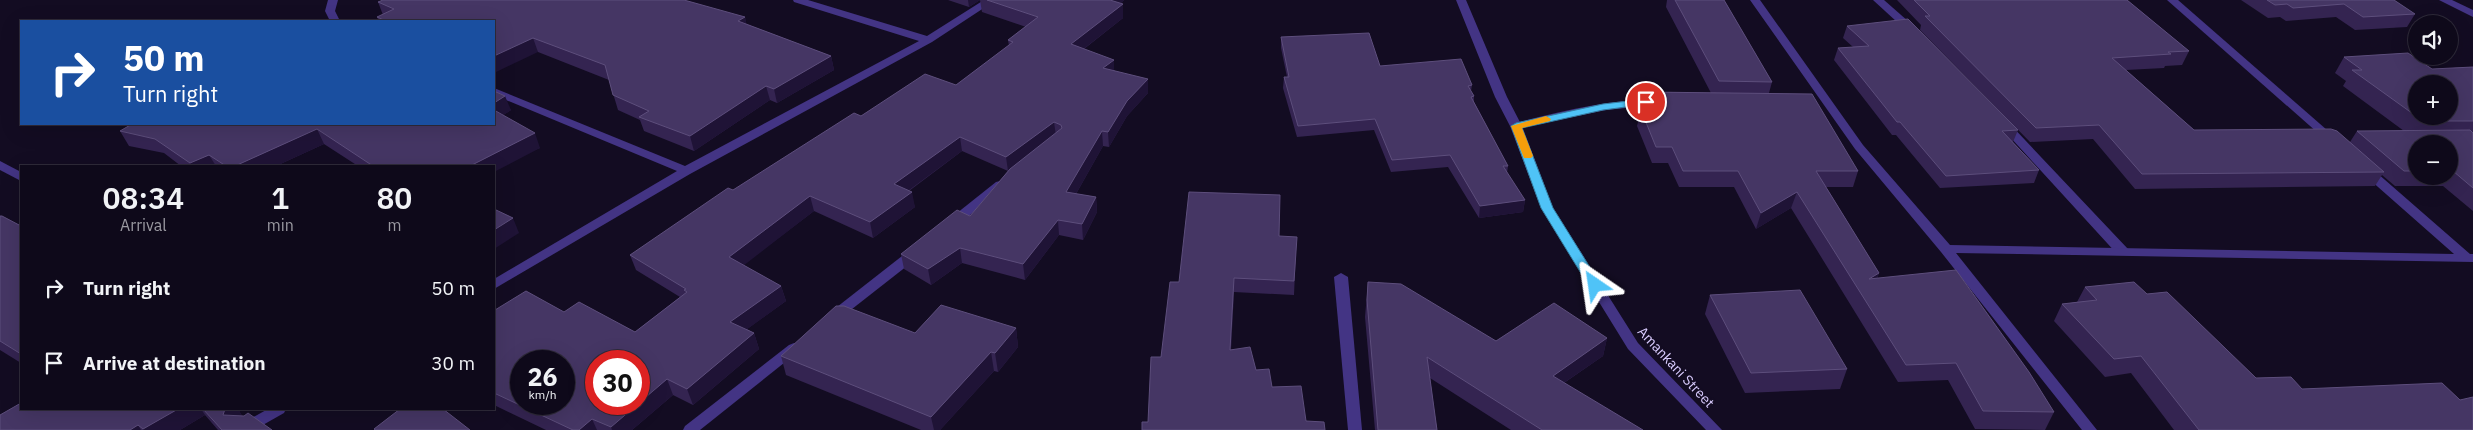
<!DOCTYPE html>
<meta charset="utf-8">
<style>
:root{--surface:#0e091a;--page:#171223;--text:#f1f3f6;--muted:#9b9aa2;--line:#2e2a39}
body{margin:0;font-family:"IBM Plex Sans",sans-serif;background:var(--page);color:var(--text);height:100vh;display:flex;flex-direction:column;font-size:19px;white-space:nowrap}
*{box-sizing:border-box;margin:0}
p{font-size:16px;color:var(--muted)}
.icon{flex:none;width:28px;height:28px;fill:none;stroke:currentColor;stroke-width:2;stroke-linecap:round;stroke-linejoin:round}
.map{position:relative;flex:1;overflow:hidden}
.drawer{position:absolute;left:20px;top:165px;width:475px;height:245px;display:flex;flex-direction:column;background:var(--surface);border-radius:0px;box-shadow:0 5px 20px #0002,0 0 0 1px var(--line)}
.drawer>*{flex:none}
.top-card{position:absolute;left:20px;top:20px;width:475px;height:105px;border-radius:0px;box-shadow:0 5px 20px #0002,0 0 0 1px var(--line);background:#1a4fa0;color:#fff;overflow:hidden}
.tools{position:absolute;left:2408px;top:15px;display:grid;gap:10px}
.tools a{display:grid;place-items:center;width:50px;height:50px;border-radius:50%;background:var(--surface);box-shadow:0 5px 20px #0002,0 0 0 1px var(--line);font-size:25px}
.speed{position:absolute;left:510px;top:350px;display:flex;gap:10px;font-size:25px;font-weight:700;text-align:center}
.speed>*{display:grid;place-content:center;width:65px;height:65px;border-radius:50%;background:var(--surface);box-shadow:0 5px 20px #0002,0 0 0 1px var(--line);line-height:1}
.speed small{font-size:12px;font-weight:400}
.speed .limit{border:8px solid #d22;background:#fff;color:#111}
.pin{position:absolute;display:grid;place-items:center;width:42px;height:42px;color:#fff;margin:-21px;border:2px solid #fff;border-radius:50%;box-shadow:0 1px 5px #0007}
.me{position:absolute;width:55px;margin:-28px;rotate:328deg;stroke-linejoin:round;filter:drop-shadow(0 0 4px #0008)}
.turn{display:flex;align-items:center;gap:18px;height:105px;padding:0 20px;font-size:22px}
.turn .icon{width:65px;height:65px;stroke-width:2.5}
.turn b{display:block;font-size:35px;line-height:42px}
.eta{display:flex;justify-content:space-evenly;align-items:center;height:85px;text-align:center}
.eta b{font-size:30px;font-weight:600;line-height:35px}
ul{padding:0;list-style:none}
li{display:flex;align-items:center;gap:15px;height:75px;padding:0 20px}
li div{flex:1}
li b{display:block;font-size:19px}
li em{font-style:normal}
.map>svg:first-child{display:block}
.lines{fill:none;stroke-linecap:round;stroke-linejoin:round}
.service{fill:#433484;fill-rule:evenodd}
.minor{fill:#433484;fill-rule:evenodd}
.wall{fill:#342451;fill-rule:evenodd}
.shaded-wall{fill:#1f1336}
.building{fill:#453664;stroke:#5d4e7c;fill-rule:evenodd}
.route{fill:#4fc3f7;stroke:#337fa1}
.slow{fill:#f59e0b}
.labels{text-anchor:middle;stroke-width:4.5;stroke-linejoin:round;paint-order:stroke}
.street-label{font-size:14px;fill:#dacdff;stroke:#130c22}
</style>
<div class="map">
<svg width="2473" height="430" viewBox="0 0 2473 430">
<rect width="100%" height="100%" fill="#130c22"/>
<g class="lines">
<g class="service">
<path d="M1873 0H1884L1917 29V33H1909Z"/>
<path d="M1662 99 1666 100 1668 102 1666 104 1606 110 1516 129 1510 126 1512 124C1561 111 1611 99 1662 99Z"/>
<path d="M2004 121 2008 122 2128 249 2129 252 2128 255H2118L2000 126 1998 124 2000 122Z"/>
</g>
<g class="minor">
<path d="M328 0H338L335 11 340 21H330L325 11Z"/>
<path d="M793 0H808L927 36 984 0H996L932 42 690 174 494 289V279L677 171 494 95V88L685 166 919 41 794 2Z"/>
<path d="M1456 0H1466L1507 97 1522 126 1553 208 1638 343 1722 430H1706L1628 349 1541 208 1510 126 1495 97Z"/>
<path d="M1750 0H1760L1863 145 1950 245 2454 254 2361 172 2359 169 2365 165 2369 166 2470 254H2473V262L1956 253 2097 430H2082L1941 252 1855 149Z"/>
<path d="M2167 0H2178L2335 137 2337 139 2335 141H2327Z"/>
<path d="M2439 0H2452L2473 10V17Z"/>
<path d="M0 161 21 172V181L0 170Z"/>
<path d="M1000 181 1006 185 1004 188 955 227H947L945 224 947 221 996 182Z"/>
<path d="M916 248 922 252 921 255 838 320H828L826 317 828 314 911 249Z"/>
<path d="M1341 273 1348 277 1362 430H1348L1334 277Z"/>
<path d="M794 343 799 345 801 348 799 351 700 430H683L685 426 789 345Z"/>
<path d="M268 409H286L284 413 254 430H235L237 426Z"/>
</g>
</g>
<g class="wall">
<path d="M948 0H1124L1120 4 1123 18 1084 49 1114 70 1148 93 1127 116 1109 147 1103 146 1076 194 1096 197 1097 212 1083 240 1059 235 1025 280 962 263 931 285 904 269 901 254 970 216 1008 171 962 151 909 191 915 207 873 238 814 211 743 265 781 286 786 301 747 329 754 333 759 349 693 405 673 395 632 430H546L494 405V310H495L564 312 635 332 680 297 636 270 630 255 733 190 861 116 956 85 1009 46 1008 40 1026 27 982 12 980 0 969 7Z"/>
<path d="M1667 0H1724L1772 82 1769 93 1858 171 1853 187H1826L1879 273 1877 279 2054 412 2045 430 1975 429 1948 380 1898 382 1791 208 1756 229 1734 187H1679L1668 163H1652L1637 126 1641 110H1644L1643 108 1646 92 1711 93 1666 7Z"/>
<path d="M1897 0H2127L2189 51 2182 65 2165 66 2164 68 2126 70 2194 130 2350 142 2357 131H2404L2343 86 2346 81 2335 73 2344 57 2432 69 2473 67V211L2443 186H2395L2382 175 2375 186 2135 189 2093 139 2030 142 1920 30 1921 25ZM2416 144H2449V176H2416Z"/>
<path d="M2241 0H2394L2415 14 2407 27 2355 30 2336 17 2286 21 2280 17 2268 18Z"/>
<path d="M378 2 745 17 746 24 831 56 834 70 777 103 770 100 694 151 644 131 640 120 618 110 609 80 538 52 494 21H379L377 17 383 15Z"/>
<path d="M1847 26 2018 130 2013 142 2039 170 2034 183 1940 188 1896 135H1892L1834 60 1838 48 1853 47 1843 38Z"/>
<path d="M1281 37 1380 66 1472 85 1471 91 1474 96V102L1508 166 1507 173 1525 200 1523 212 1479 218 1448 167 1391 172 1374 130 1297 137 1283 88 1284 77H1287L1281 48Z"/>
<path d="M494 91 511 110 503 115 540 148 494 166H358L324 144 276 166H181L164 153 129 146 120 131Z"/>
<path d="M0 216 21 226V363L0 350Z"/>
<path d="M1279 236 1296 251 1294 295 1234 292 1231 350 1148 422 1161 357 1179 282Z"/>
<path d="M1368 282 1496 341 1607 338 1603 356 1564 383 1643 430H1511L1430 378 1437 430H1375L1365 317Z"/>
<path d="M2085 287 2147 294 2256 378 2473 430H2174L2131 373 2105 377 2054 321 2062 304 2077 302Z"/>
<path d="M1710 295 1847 369 1840 389 1745 393 1705 314Z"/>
<path d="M1016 328 1018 347 998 372 994 371 940 430H921L786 375 781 356 915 333Z"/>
<path d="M21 409H238L242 416 272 430H218L205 415 180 430H0Z"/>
</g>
<g class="shaded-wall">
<path d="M968 0H980L969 7Z"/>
<path d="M1110 0H1124L1111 14 1123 4V18L1072 58 1071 44Z"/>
<path d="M745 17 748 31 738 21Z"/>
<path d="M533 38 538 52 494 73V56Z"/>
<path d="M831 56 834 70 777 103 774 89Z"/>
<path d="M1114 60V74L1103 68Z"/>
<path d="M1148 79V93L1127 116 1109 147 1108 132 1127 101Z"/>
<path d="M766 86 770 100 694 151 690 136Z"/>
<path d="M505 96 511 110 494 121V103Z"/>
<path d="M1054 122 1056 136 1008 171 1006 157Z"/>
<path d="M317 129 324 144 276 166H235Z"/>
<path d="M1102 131 1103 146 1068 208 1066 192Z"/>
<path d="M535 133 540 148 494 172V166H470Z"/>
<path d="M960 137 962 151 897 199 894 184Z"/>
<path d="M209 155 216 166H191L190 163Z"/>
<path d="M912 192 915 207 873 238 870 222Z"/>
<path d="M1797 192 1791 208 1756 229 1761 213Z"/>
<path d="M810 196 814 211 734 273 729 257Z"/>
<path d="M1096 197 1097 212 1083 240 1082 224Z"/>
<path d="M1525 200 1523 212 1479 218 1480 206Z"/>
<path d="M513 218 519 233 494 249V230Z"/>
<path d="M1058 220 1059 235 1025 280 1023 264Z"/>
<path d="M960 248 962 263 931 285 928 269Z"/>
<path d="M1879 273 1873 290 1869 279Z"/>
<path d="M1234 278V292L1230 364V350Z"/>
<path d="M781 286 786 301 735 338 730 322Z"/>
<path d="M1016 328 1018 347 998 372 995 353Z"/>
<path d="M754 333 759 349 693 405 687 389Z"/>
<path d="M1607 338 1603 356 1549 393 1553 376Z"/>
<path d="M991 352 994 371 940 430H934L931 417Z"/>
<path d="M667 379 673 395 632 430H612L611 427Z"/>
<path d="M178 409H201L205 415 180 430H143V429Z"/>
<path d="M225 409H238L245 420 223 415Z"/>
<path d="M592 419 597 430H579Z"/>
<path d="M138 425 141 430H130Z"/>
</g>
<g class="building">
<path d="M383 0H684L745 17 738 21 831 56 774 89 766 86 690 136 639 117 649 111 613 95 605 65 533 38 494 56V21H386L377 17 394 9 378 2Z"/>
<path d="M987 0H1110L1123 4 1071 44 1114 60 1103 68 1148 79 1127 101 1108 132 1102 131 1066 192 1096 197 1082 224 1058 220 1023 264 960 248 928 269 901 254 957 210 970 216 1010 169 1062 128 1061 125 1054 122 1006 157 960 137 894 184 912 192 870 222 810 196 729 257 781 286 730 322 754 333 687 389 667 379 639 403V361H596V404H638L611 427 592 419 579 430H573L494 393V310H495L526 291 564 312 579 302 635 332 687 292 684 290 686 289 630 255 728 188 733 190 854 113 861 116 925 74 956 85 1013 42 1008 40 1038 17ZM521 361H564V404H521Z"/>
<path d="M1675 0H1724L1772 82 1719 81Z"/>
<path d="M1914 0H2127L2189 51 2168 52 2171 54 2112 58 2194 130 2331 129 2337 131 2384 172 2142 174 2099 125 2036 128 1925 16H1930Z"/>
<path d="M2267 0H2394L2415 14 2363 17 2344 4 2293 8 2287 4 2275 5Z"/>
<path d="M1908 19 2018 130 2002 131 2039 170 1946 176 1900 122H1897L1838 48 1869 46 1847 26Z"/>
<path d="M1369 33 1380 66 1461 59 1472 85 1468 86 1474 96 1471 97 1508 166H1503L1525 200 1480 206 1450 155 1392 160 1375 119 1298 126 1284 77H1289L1281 37Z"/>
<path d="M2408 53 2432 69 2473 67V121H2423L2417 116H2449V84H2416V116L2352 70H2362L2344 57Z"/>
<path d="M494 91 505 96 494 103Z"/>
<path d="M1646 92 1812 94 1858 171H1816L1879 273 1869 279 1956 270 2029 372 2054 412 1983 411 1956 363 1906 365 1797 192 1761 213 1738 171H1683L1672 147H1656L1641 110H1654Z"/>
<path d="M494 110 535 133 470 166H373L317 129 235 166H226L209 155 190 163 155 139 120 131 132 124H494Z"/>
<path d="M2470 130 2473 133V188L2453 171H2449V144H2416V171H2404L2357 131Z"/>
<path d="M1189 192 1280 195 1279 236 1297 237 1294 281 1234 278 1230 350 1250 347 1256 370 1269 369 1272 387 1301 386 1306 421 1324 422 1325 430H1142V422H1148L1151 357H1161L1170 282H1179Z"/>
<path d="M494 209 513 218 494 230Z"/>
<path d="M0 216H2L21 226V354L0 341Z"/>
<path d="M1368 282 1401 284 1496 341 1554 303 1607 338 1553 376 1643 430H1542L1427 357 1437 430H1378L1367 300Z"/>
<path d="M2134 282 2147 294 2167 292 2256 378 2291 377 2302 389 2442 383 2460 400 2473 397V430H2199L2141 356 2114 359 2062 304 2097 300 2085 287Z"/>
<path d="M1800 290 1847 369 1751 373 1710 295Z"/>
<path d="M941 305 1016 328 995 353 991 352 931 417 781 356 836 306H844L915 333Z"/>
<path d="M21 403V409H178L143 429 138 425 130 430H0V415Z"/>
<path d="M203 409H225L223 415 244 416 248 413 272 430H222Z"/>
<path d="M400 409H443L470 430H375L374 429Z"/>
</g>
<path class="route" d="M1646 99 1649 100V104L1603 110 1522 128 1553 208 1601 285 1599 288H1590L1541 208 1511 126 1516 123 1603 104Z"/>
<path class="slow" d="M1546 116 1551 119 1550 121 1522 128 1533 156 1531 158H1524L1511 126Z"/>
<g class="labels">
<g class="street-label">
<text transform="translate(1676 367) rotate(47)" y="5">Amankani Street</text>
</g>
</g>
</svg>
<div class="tools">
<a><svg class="icon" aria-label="sound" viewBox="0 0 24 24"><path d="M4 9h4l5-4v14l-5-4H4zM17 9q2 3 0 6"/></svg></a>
<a>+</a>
<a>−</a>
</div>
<div class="speed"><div>26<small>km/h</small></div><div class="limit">30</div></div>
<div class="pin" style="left:1646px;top:102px;background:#d93025"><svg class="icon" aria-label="arrive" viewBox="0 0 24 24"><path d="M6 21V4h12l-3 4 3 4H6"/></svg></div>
<svg class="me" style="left:1595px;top:285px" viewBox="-20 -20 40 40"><path d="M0-17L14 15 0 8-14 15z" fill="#4fc3f7" stroke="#fff" stroke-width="4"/></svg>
<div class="top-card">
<div class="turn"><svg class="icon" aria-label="right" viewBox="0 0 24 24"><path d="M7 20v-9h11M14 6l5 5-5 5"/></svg><div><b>50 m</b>Turn right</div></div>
</div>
<section class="drawer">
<div class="eta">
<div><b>08:34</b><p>Arrival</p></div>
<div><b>1</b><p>min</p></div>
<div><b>80</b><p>m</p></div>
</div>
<ul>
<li><svg class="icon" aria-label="right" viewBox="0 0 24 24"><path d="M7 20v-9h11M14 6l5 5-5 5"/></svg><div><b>Turn right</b></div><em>50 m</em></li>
<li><svg class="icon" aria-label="arrive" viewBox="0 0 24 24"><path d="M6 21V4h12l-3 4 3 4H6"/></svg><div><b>Arrive at destination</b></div><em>30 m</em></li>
</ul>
</section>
</div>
